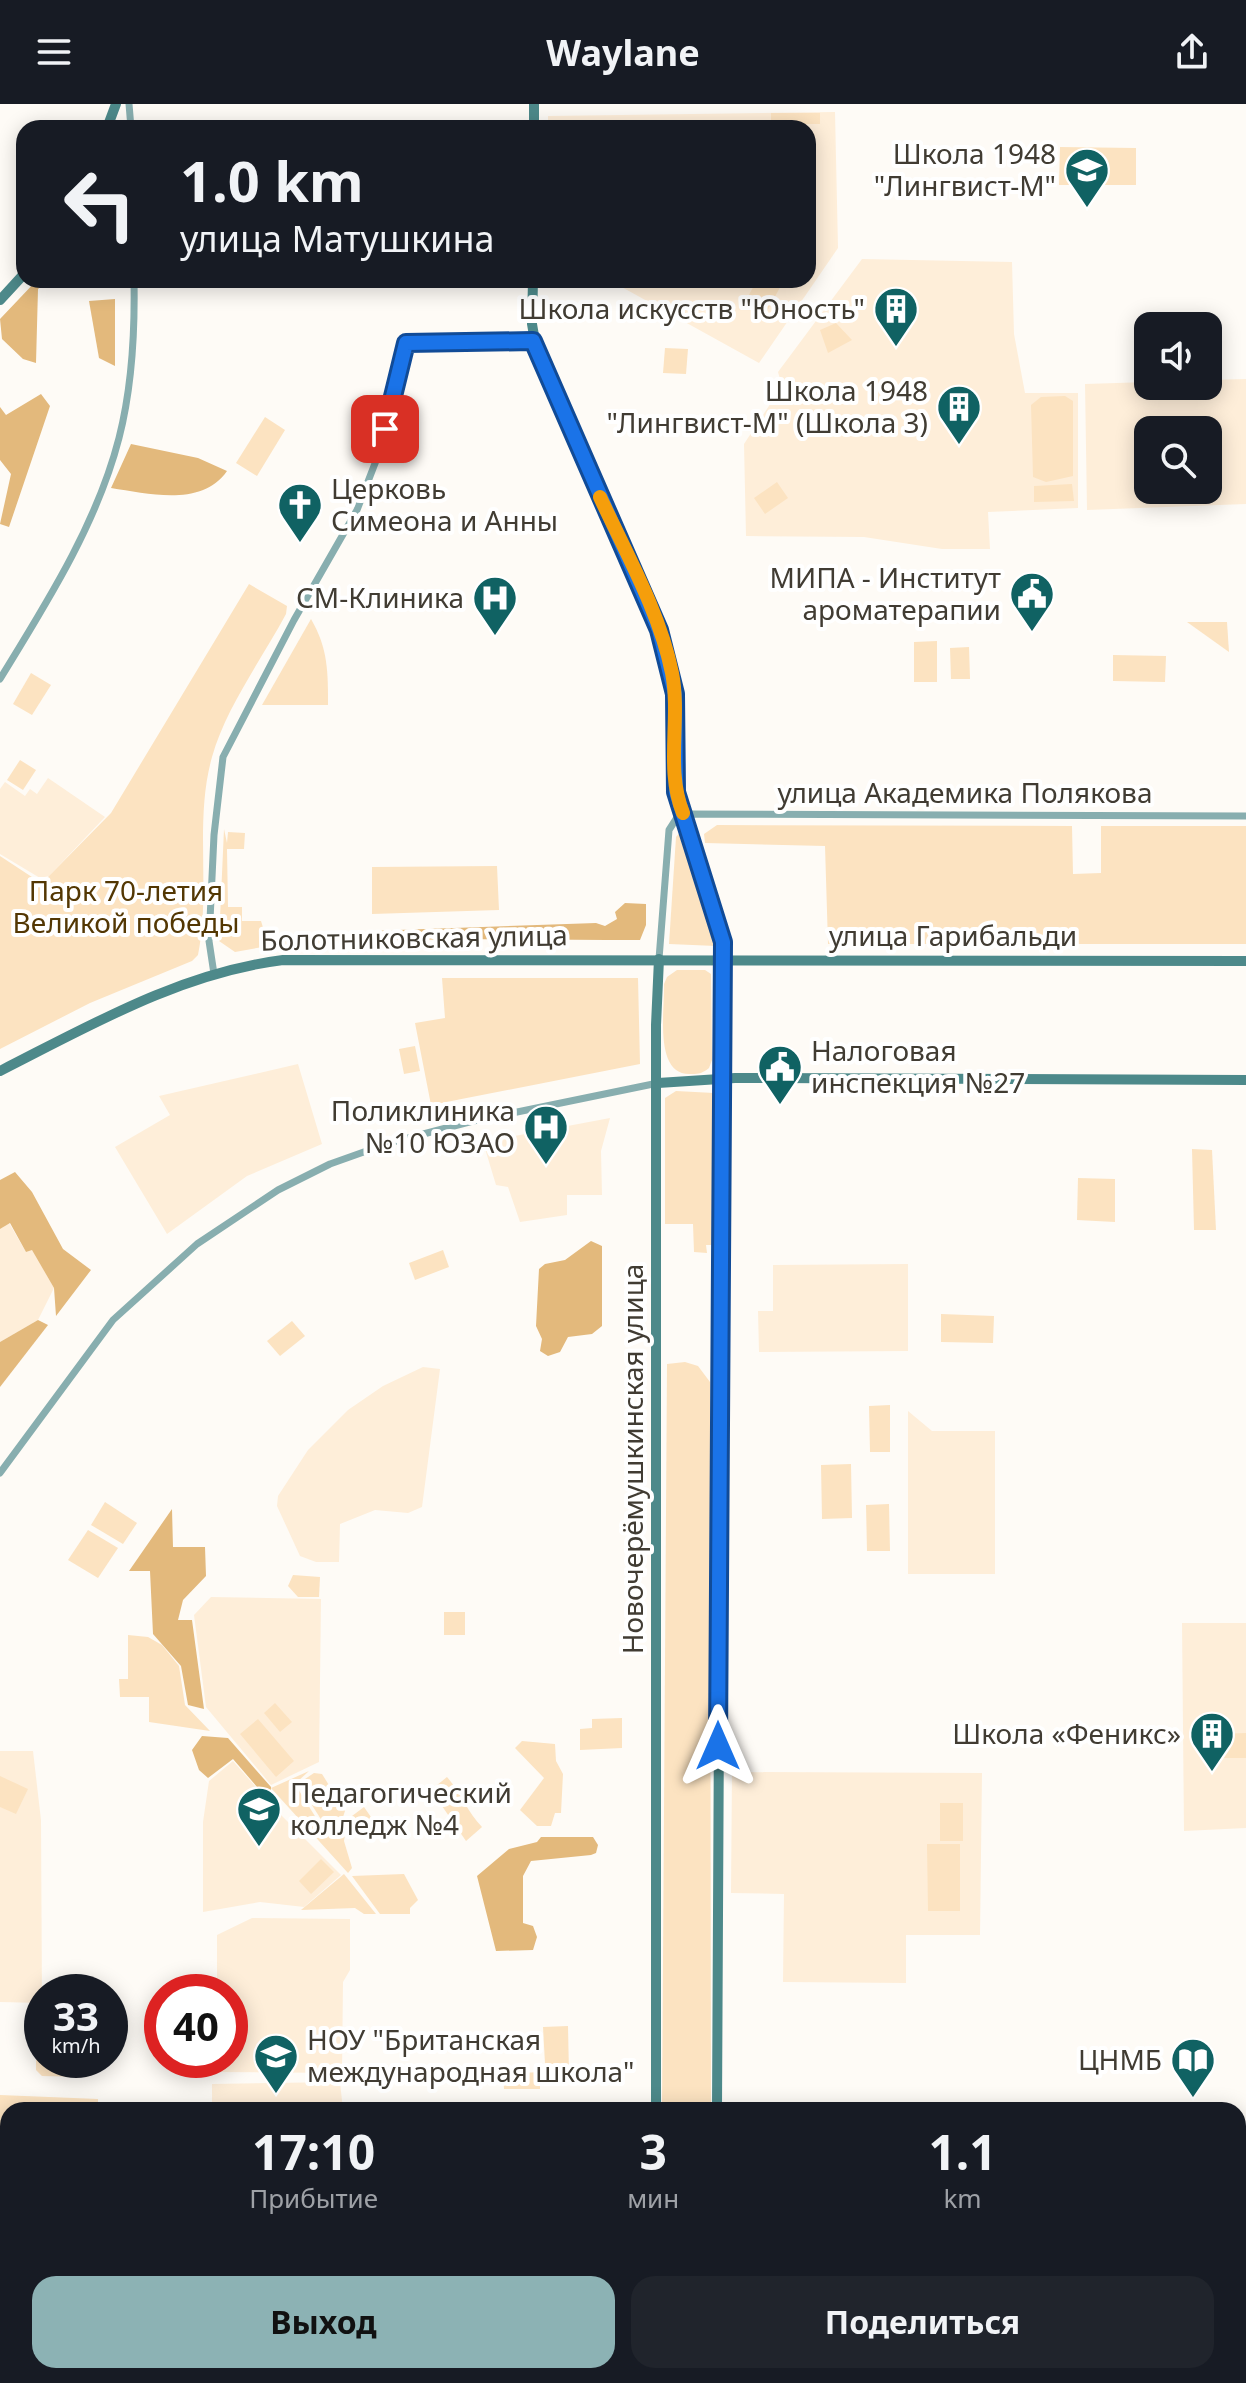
<!DOCTYPE html>
<html lang="ru">
<meta charset="utf-8">
<style>
:root{--surface:#171b24;--page:#20242c;--text:#f1f3f6;--muted:#9ea1a6;--accent:#8cb2b4}
body{margin:0;font-family:"Noto Sans",sans-serif;background:var(--page);color:var(--text);height:100vh;display:flex;flex-direction:column;font-size:30px;white-space:nowrap}
*{box-sizing:border-box;margin:0}
p{font-size:26px;color:var(--muted)}
.icon{flex:none;width:44px;height:44px;fill:none;stroke:currentColor;stroke-width:2;stroke-linecap:round;stroke-linejoin:round}
.map{position:relative;flex:1;overflow:hidden}
.details{position:absolute;left:0px;top:1998px;width:1246px;height:282px;display:flex;flex-direction:column;background:var(--surface);border-radius:24px 24px 0 0;box-shadow:0 4px 20px #0003}
.details>*{flex:none}
.banner{position:absolute;left:16px;top:16px;width:800px;height:168px;border-radius:24px;box-shadow:0 4px 20px #0003;background:#171b24;color:var(--text);overflow:hidden}
.buttons{position:absolute;left:1134px;top:208px;display:grid;gap:16px}
.buttons a{display:grid;place-items:center;width:88px;height:88px;border-radius:16px;background:var(--surface);box-shadow:0 4px 20px #0003;font-size:40px}
.speed{position:absolute;left:24px;top:1870px;display:flex;gap:16px;font-size:40px;font-weight:700;text-align:center}
.speed>*{display:grid;place-content:center;width:104px;height:104px;border-radius:50%;background:var(--surface);box-shadow:0 4px 20px #0003;line-height:1}
.speed small{font-size:20px;font-weight:400}
.speed .limit{border:12px solid #d22;background:#fff;color:#111}
.pin{position:absolute;display:grid;place-items:center;width:68px;height:68px;color:#fff;margin:-34px;border-radius:16px;box-shadow:0 4px 12px #0006}
.me{position:absolute;width:88px;margin:-44px;rotate:0deg;stroke-linejoin:round;filter:drop-shadow(0 0 6px #0008)}
.turn{display:flex;align-items:center;gap:28px;height:168px;padding:0 32px;font-size:36px}
.turn .icon{width:104px;height:104px;stroke-width:2.5}
.turn b{display:block;font-size:56px;line-height:68px}
.eta{display:flex;justify-content:space-evenly;align-items:center;height:136px;text-align:center}
.eta b{font-size:48px;font-weight:700;line-height:56px}
.cta{display:flex;gap:16px;margin-top:auto;padding:16px 32px}
.cta a{flex:1;height:92px;border-radius:24px;background:var(--accent);color:#111;font-size:32px;font-weight:700;line-height:92px;text-align:center}
.cta a+a{background:var(--page);color:var(--text)}
header{display:flex;justify-content:space-between;align-items:center;height:104px;padding:0 32px;background:var(--surface);font-size:36px;font-weight:700}
.map>svg:first-child{display:block}
.built{fill:#feeed9;fill-rule:evenodd}
.green{fill:#fce3c1}
.forest{fill:#e3b97c}
.lines{fill:none;stroke-linecap:round;stroke-linejoin:round}
.street{stroke:#88aeaf;stroke-width:7}
.secondary{stroke:#4d898a;stroke-width:10}
.route-casing{stroke:#114b97;stroke-width:20}
.route{stroke:#1a73e8;stroke-width:14}
.slow{stroke:#f59e0b;stroke-width:14}
.labels{text-anchor:middle;stroke-width:8;stroke-linejoin:round;paint-order:stroke}
.poi-label{font-size:28px;fill:#413c33;stroke:#fff;text-anchor:end}
.street-label{font-size:28px;fill:#413c33;stroke:#fff}
.park-label{font-size:28px;fill:#533703;stroke:#fff}
</style>
<header><svg class="icon" aria-label="menu" viewBox="0 0 24 24"><path d="M4 6h16M4 12h16M4 18h16"/></svg>Waylane<svg class="icon" aria-label="share" viewBox="0 0 24 24"><path d="M12 15V3M7 8l5-5 5 5M5 13v7h14v-7"/></svg></header>
<div class="map">
<svg width="1246" height="2279" viewBox="0 0 1246 2279">
<rect width="100%" height="100%" fill="#fefbf6"/>
<g class="built">
<path d="M835 8 838 144 759 259 609 176H808V24H548V12Z"/>
<path d="M862 155 1012 158 1014 230 1025 289H1078V404L988 408 990 445H942L864 433 746 432 744 340 782 282 778 268Z"/>
<path d="M1246 275V400L1087 406 1085 280 1148 278V282H1208V276ZM1148 326H1208V386H1148Z"/>
<path d="M48 674 105 713 49 772 40 774 0 750V685L5 678 25 692 30 685 37 690Z"/>
<path d="M298 960 322 1040 247 1072 167 1130 115 1043 170 1011 159 992Z"/>
<path d="M610 1014 601 1047 602 1091H567V1111L520 1118 508 1083 496 1081 483 1038Z"/>
<path d="M9 1119 26 1148 32 1145 54 1184 38 1216 0 1238V1125Z"/>
<path d="M908 1160V1247L759 1248 758 1207H773V1161Z"/>
<path d="M423 1263 440 1265 422 1403 408 1409 375 1406 340 1420 339 1458H316L300 1452 277 1402 278 1392 308 1346 348 1306 383 1282Z"/>
<path d="M908 1307 932 1327H995V1470H908Z"/>
<path d="M211 1493 321 1495 319 1658 271 1681 206 1603 194 1511Z"/>
<path d="M1182 1519H1246V1724L1184 1727Z"/>
<path d="M0 1647H33L41 1716 42 1899 0 1898Z"/>
<path d="M233 1657 278 1708 341 1771 304 1803 260 1798 203 1808V1718L209 1677Z"/>
<path d="M732 1668 982 1669 980 1831H906V1879L783 1878 784 1790 731 1789Z"/>
<path d="M252 1814 350 1815V1866L343 1878 342 1969 216 1968V1956H230V1888H217V1831Z"/>
<path d="M340 1978 343 2006H212V1980Z"/>
</g>
<g class="green">
<rect x="771" y="9" width="49" height="11"/>
<path d="M1060 43 1136 44V81H1059Z"/>
<path d="M757 176H784L765 211 744 200Z"/>
<path d="M836 219 852 236 828 249 820 226Z"/>
<path d="M665 244 688 245 686 270 663 269Z"/>
<path d="M1065 292 1073 297V372L1046 378 1033 373 1031 301 1041 293Z"/>
<path d="M265 313 285 326 257 372 236 359Z"/>
<path d="M777 378 788 394 765 410 754 394Z"/>
<path d="M1072 380 1074 397 1034 398V382Z"/>
<path d="M249 480 287 502 286 510C262 555 226 603 212 653 194 717 211 786 198 851L192 857 90 899 0 945V752L38 777 45 776 111 709Z"/>
<path d="M311 515C328 544 328 568 328 601H262Z"/>
<path d="M1187 518H1227L1229 548Z"/>
<path d="M937 537V578H914V538Z"/>
<path d="M969 543 970 575H951L950 544Z"/>
<path d="M1113 551 1166 552 1165 578 1113 577Z"/>
<path d="M31 569 51 581 32 611 13 600Z"/>
<path d="M20 656 36 666 23 686 7 676Z"/>
<path d="M717 721 1072 722 1073 770 1101 769V722H1246V840H828L825 742 705 739 704 730Z"/>
<path d="M224 725 227 739 228 728 245 729 244 745H227L228 803H242V817H261L266 833 368 829 370 838 268 842 235 848 219 837Z"/>
<path d="M681 727 715 826 716 842 669 840 676 733Z"/>
<path d="M497 762 499 806 372 810V763Z"/>
<path d="M677 866H705L711 870 712 956 709 964C703 969 699 970 692 970 653 973 665 906 664 880L667 873Z"/>
<path d="M442 874H638L640 960 431 1001 415 919 445 914Z"/>
<path d="M415 942 420 967 404 970 399 945Z"/>
<path d="M676 987 714 989 716 1141H706L707 1149 694 1148 693 1120H665V994Z"/>
<path d="M1192 1045 1212 1046 1216 1126H1194Z"/>
<path d="M1078 1074 1115 1075V1118L1077 1116Z"/>
<path d="M443 1146 449 1163 415 1176 409 1159Z"/>
<path d="M941 1210 994 1212 993 1239 941 1238Z"/>
<path d="M292 1217 305 1232 280 1252 267 1237Z"/>
<path d="M685 1258 698 1262 710 1278 711 2006H662L667 1260Z"/>
<path d="M890 1301V1348H870L869 1302Z"/>
<path d="M851 1360 852 1414 822 1415 821 1361Z"/>
<path d="M105 1398 137 1419 123 1440 91 1421Z"/>
<path d="M889 1400 890 1447H867L866 1401Z"/>
<path d="M88 1426 118 1444 98 1474 68 1456Z"/>
<path d="M293 1471 320 1473 319 1493H298L288 1482Z"/>
<rect x="444" y="1508" width="21" height="23"/>
<path d="M128 1531 148 1533 162 1541 179 1562 185 1601 210 1627 149 1618V1593H120L119 1575H128Z"/>
<path d="M275 1599 292 1618 280 1628 264 1609Z"/>
<path d="M622 1614V1644L580 1646V1625L592 1624V1615Z"/>
<path d="M258 1615 294 1657 276 1673 240 1630Z"/>
<path d="M1246 1629V1654H1216L1215 1630Z"/>
<path d="M522 1637 555 1640 556 1657 563 1670 561 1709H555L551 1722H537L520 1706 544 1674 515 1644Z"/>
<path d="M309 1667 297 1678 298 1685 323 1725 332 1727 364 1703 373 1716 346 1725 344 1737 352 1764 348 1769 271 1684Z"/>
<path d="M314 1669 322 1670 345 1707 343 1713 330 1721 324 1720 301 1684 302 1677Z"/>
<path d="M0 1672 28 1685 16 1710 0 1703Z"/>
<path d="M447 1673C461 1689 468 1709 482 1723L466 1737 431 1686Z"/>
<rect x="940" y="1699" width="23" height="38"/>
<path d="M927 1740H960V1807H928Z"/>
<path d="M321 1755 334 1768 311 1790 299 1777Z"/>
<path d="M344 1770 376 1810H364L355 1804 301 1806Z"/>
<path d="M404 1770 418 1796 410 1804V1810H380L352 1772Z"/>
<path d="M568 1922 569 1970 559 1978H546L543 1923Z"/>
<path d="M36 1931H42V1956L82 1957V1973L42 1972 36 1966Z"/>
<path d="M540 1968V1985H504L503 1970Z"/>
<path d="M0 1991 98 1995V2006H8V2028H0Z"/>
<path d="M356 2272H521V2275L357 2274Z"/>
</g>
<g class="forest">
<path d="M37 176H48L38 185 36 259 23 255 2 235 0 215Z"/>
<path d="M115 195V262L99 254 89 197Z"/>
<path d="M41 290 50 302 9 423 0 420 11 370 0 356V303L6 311Z"/>
<path d="M131 340 198 354 227 367C202 403 150 390 111 384Z"/>
<path d="M625 799 646 800V821L640 836C550 836 462 834 373 837L370 827 596 819 605 822 617 815 615 808Z"/>
<path d="M15 1068 32 1088 63 1145 91 1166 56 1212 54 1184 32 1146 26 1148 10 1119 0 1125V1076Z"/>
<path d="M591 1137 602 1142V1222L592 1230 568 1233 560 1248 548 1252 540 1247 542 1235 536 1222 539 1165 545 1160 565 1156Z"/>
<path d="M38 1216 48 1221 0 1283V1238Z"/>
<path d="M172 1405 173 1443H205L206 1472 183 1496 178 1516H192L204 1605 188 1601 181 1562 153 1530 150 1467H129Z"/>
<path d="M202 1632 228 1634 271 1683 270 1698 233 1655 208 1674 199 1666 192 1646Z"/>
<path d="M541 1733H593L598 1741 596 1749 591 1751 531 1757 523 1772V1819L533 1822 537 1833 533 1846 496 1847 477 1772 509 1745 537 1738Z"/>
</g>
<g class="lines">
<g class="street">
<path d="M129 0 131 24"/>
<path d="M0 575C46 500 97 420 119 334 132 283 135 228 134 176"/>
<path d="M659 855 669 726 678 712 683 710 1246 712"/>
<path d="M214 870 209 837 214 731 223 653 294 516 357 406 379 349 406 239 533 237"/>
<path d="M0 1369 113 1216 197 1140 278 1086 330 1060 389 1039 473 1017 658 979"/>
</g>
<g class="secondary">
<path d="M107 24 116 0"/>
<path d="M534 24V0"/>
<path d="M533 176 532 220 537 249 659 526 675 590 676 688 723 831 717 2006"/>
<path d="M0 196 24 170"/>
<path d="M0 967C91 921 180 869 283 856L1246 857"/>
<path d="M658 979 735 974 1246 976"/>
<path d="M656 2006V921L659 855"/>
<path d="M1238 2271H1246"/>
<path d="M655 2272V2279"/>
<path d="M718 2272V2279"/>
<path d="M929 2279 979 2272"/>
</g>
</g>
<g class="lines">
<g class="route-casing">
<path id="route" d="M385 325 406 239 533 237 659 526 675 590 676 688 723 838 718 1642"/>
</g>
<use href="#route" class="route"/>
<path class="slow" d="M600 393C626 449 660 509 672 569 681 615 665 665 683 709"/>
</g>
<defs>
<g id="school-pin" transform="scale(2.3)"><path d="M0 17L-7.5 6A9.5 9.5 0 1 1 7.5 6Z" fill="#106263" stroke="#fff"/><path d="M0-5L7-2L0 1L-7-2ZM-4 1L0 2.5L4 1V4Q0 6-4 4Z" fill="#fff"/></g>
<g id="building-pin" transform="scale(2.3)"><path d="M0 17L-7.5 6A9.5 9.5 0 1 1 7.5 6Z" fill="#106263" stroke="#fff"/><path d="M-4-6H4V6H1V3H-1V6H-4ZM-2.5-4.3h1.7v1.8h-1.7ZM.8-4.3h1.7v1.8H.8ZM-2.5-1h1.7V.8h-1.7ZM.8-1h1.7V.8H.8Z" fill="#fff"/></g>
<g id="church-pin" transform="scale(2.3)"><path d="M0 17L-7.5 6A9.5 9.5 0 1 1 7.5 6Z" fill="#106263" stroke="#fff"/><path d="M-1.2-6h2.4v3.5h3.3v2.4h-3.3V6h-2.4V-.1h-3.3v-2.4h3.3Z" fill="#fff"/></g>
<g id="civic-pin" transform="scale(2.3)"><path d="M0 17L-7.5 6A9.5 9.5 0 1 1 7.5 6Z" fill="#106263" stroke="#fff"/><path d="M-.6-6.5H3V-4.5H.6V-3L4-1V1h2V6H-6V1h2V-1L-.6-3ZM-1.2 2.5V6h2.4V2.5Z" fill="#fff"/></g>
<g id="hospital-pin" transform="scale(2.3)"><path d="M0 17L-7.5 6A9.5 9.5 0 1 1 7.5 6Z" fill="#106263" stroke="#fff"/><path d="M-5-5h3v3.5h4V-5h3V5h-3V1.5h-4V5h-3Z" fill="#fff"/></g>
<g id="university-pin" transform="scale(2.3)"><path d="M0 17L-7.5 6A9.5 9.5 0 1 1 7.5 6Z" fill="#106263" stroke="#fff"/><path d="M0-5L7-2L0 1L-7-2ZM-4 1L0 2.5L4 1V4Q0 6-4 4Z" fill="#fff"/></g>
<g id="library-pin" transform="scale(2.3)"><path d="M0 17L-7.5 6A9.5 9.5 0 1 1 7.5 6Z" fill="#106263" stroke="#fff"/><path d="M-6-4Q-3-5.5-.7-3.5V5Q-3 3-6 4ZM6-4Q3-5.5 .7-3.5V5Q3 3 6 4Z" fill="#fff"/></g>
</defs>
<g fill-rule="evenodd">
<use href="#school-pin" x="1087" y="66"/>
<use href="#building-pin" x="896" y="205"/>
<use href="#building-pin" x="959" y="303"/>
<use href="#church-pin" x="300" y="401"/>
<use href="#civic-pin" x="1032" y="490"/>
<use href="#hospital-pin" x="495" y="494"/>
<use href="#civic-pin" x="780" y="963"/>
<use href="#hospital-pin" x="546" y="1023"/>
<use href="#building-pin" x="1212" y="1630"/>
<use href="#university-pin" x="259" y="1705"/>
<use href="#school-pin" x="276" y="1952"/>
<use href="#library-pin" x="1193" y="1956"/>
</g>
<g class="labels">
<g class="poi-label">
<text x="1056" y="60">Школа 1948<tspan x="1056" dy="32">"Лингвист-М"</tspan></text>
<text x="865" y="215">Школа искусств "Юность"</text>
<text x="928" y="297">Школа 1948<tspan x="928" dy="32">"Лингвист-М" (Школа 3)</tspan></text>
<text x="331" y="395" text-anchor="start">Церковь<tspan x="331" dy="32">Симеона и Анны</tspan></text>
<text x="1001" y="484">МИПА - Институт<tspan x="1001" dy="32">ароматерапии</tspan></text>
<text x="464" y="504">СМ-Клиника</text>
<text x="811" y="957" text-anchor="start">Налоговая<tspan x="811" dy="32">инспекция №27</tspan></text>
<text x="515" y="1017">Поликлиника<tspan x="515" dy="32">№10 ЮЗАО</tspan></text>
<text x="1181" y="1640">Школа «Феникс»</text>
<text x="290" y="1699" text-anchor="start">Педагогический<tspan x="290" dy="32">колледж №4</tspan></text>
<text x="307" y="1946" text-anchor="start">НОУ "Британская<tspan x="307" dy="32">международная школа"</tspan></text>
<text x="1162" y="1966">ЦНМБ</text>
</g>
<g class="street-label">
<text x="965" y="699">улица Академика Полякова</text>
<text x="953" y="842">улица Гарибальди</text>
<text transform="translate(414 834) rotate(-1)" y="10">Болотниковская улица</text>
<text transform="translate(633 1355) rotate(-90)" y="10">Новочерёмушкинская улица</text>
</g>
<g class="park-label">
<text x="126" y="797">Парк 70-летия<tspan x="126" dy="32">Великой победы</tspan></text>
</g>
</g>
</svg>
<div class="buttons">
<a><svg class="icon" aria-label="sound" viewBox="0 0 24 24"><path d="M4 9h4l5-4v14l-5-4H4zM17 9q2 3 0 6"/></svg></a>
<a><svg class="icon" aria-label="search" viewBox="0 0 24 24"><circle cx="10" cy="10" r="6"/><path d="M15 15l6 6"/></svg></a>
</div>
<div class="speed"><div>33<small>km/h</small></div><div class="limit">40</div></div>
<div class="pin" style="left:385px;top:325px;background:#d93025"><svg class="icon" aria-label="arrive" viewBox="0 0 24 24"><path d="M6 21V4h12l-3 4 3 4H6"/></svg></div>
<svg class="me" style="left:718px;top:1642px" viewBox="-20 -20 40 40"><path d="M0-17L14 15 0 8-14 15z" fill="#1a73e8" stroke="#fff" stroke-width="4"/></svg>
<div class="banner">
<div class="turn"><svg class="icon" aria-label="left" viewBox="0 0 24 24"><path d="M17 20v-9H6M10 6l-5 5 5 5"/></svg><div><b>1.0 km</b>улица Матушкина</div></div>
</div>
<section class="details">
<div class="eta">
<div><b>17:10</b><p>Прибытие</p></div>
<div><b>3</b><p>мин</p></div>
<div><b>1.1</b><p>km</p></div>
</div>
<div class="cta"><a>Выход</a><a>Поделиться</a></div>
</section>
</div>
